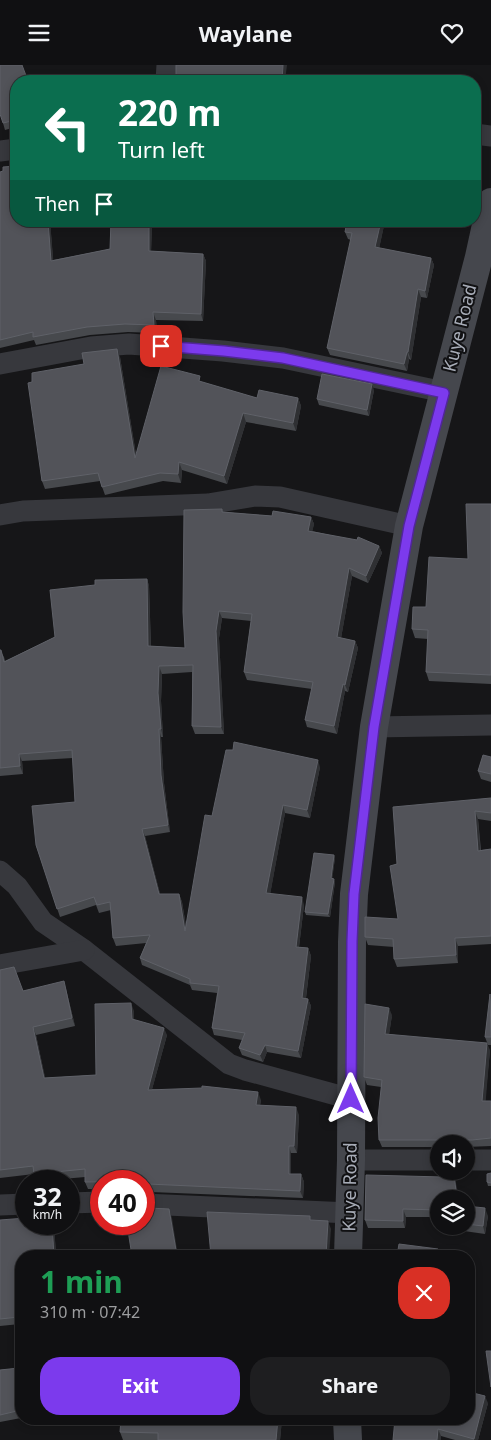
<!DOCTYPE html>
<meta charset="utf-8">
<style>
:root{--surface:#101012;--page:#1e1e20;--text:#f1f3f6;--muted:#9c9d9f;--line:#303032;--accent:#7c3aed}
body{margin:0;font-family:"Noto Sans",sans-serif;background:var(--page);color:var(--text);height:100vh;display:flex;flex-direction:column;font-size:19px;white-space:nowrap}
*{box-sizing:border-box;margin:0}
p{font-size:16px;color:var(--muted)}
.icon{flex:none;width:28px;height:28px;fill:none;stroke:currentColor;stroke-width:2;stroke-linecap:round;stroke-linejoin:round}
.map{position:relative;flex:1;overflow:hidden}
.sheet{position:absolute;left:15px;top:1185px;width:460px;height:175px;display:flex;flex-direction:column;background:var(--surface);border-radius:20px;box-shadow:0 2px 8px #0003,0 0 0 1px var(--line)}
.sheet>*{flex:none}
.top-card{position:absolute;left:10px;top:10px;width:471px;height:152px;border-radius:20px;box-shadow:0 2px 8px #0003,0 0 0 1px var(--line);background:#0b6e4f;color:#fff;overflow:hidden}
.fabs{position:absolute;left:430px;top:1070px;display:grid;gap:10px}
.fabs a{display:grid;place-items:center;width:45px;height:45px;border-radius:50%;background:var(--surface);box-shadow:0 2px 8px #0003,0 0 0 1px var(--line);font-size:25px}
.speed{position:absolute;left:15px;top:1105px;display:flex;gap:10px;font-size:25px;font-weight:700;text-align:center}
.speed>*{display:grid;place-content:center;width:65px;height:65px;border-radius:50%;background:var(--surface);box-shadow:0 2px 8px #0003,0 0 0 1px var(--line);line-height:1}
.speed small{font-size:12px;font-weight:400}
.speed .limit{border:8px solid #d22;background:#fff;color:#111}
.pin{position:absolute;display:grid;place-items:center;width:42px;height:42px;color:#fff;margin:-21px;border-radius:10px;box-shadow:0 2px 8px #0006}
.me{position:absolute;width:55px;margin:-28px;rotate:0deg;stroke-linejoin:round;filter:drop-shadow(0 0 4px #0008)}
.turn{display:flex;align-items:center;gap:18px;height:105px;padding:0 25px;font-size:22px}
.turn .icon{width:65px;height:65px;stroke-width:2.5}
.turn b{display:block;font-size:35px;line-height:42px}
.then{display:flex;align-items:center;height:48px;padding:0 25px;background:#0003;gap:10px;font-size:19px}
.round{display:grid;place-items:center;flex:none;width:52px;height:52px;border-radius:20px;background:var(--page)}
.headline{display:flex;align-items:center;justify-content:space-between;height:85px;padding:0 25px}
h1{font-size:30px;font-weight:700;line-height:38px;color:#1e9e55}
.primary-button{display:flex;gap:10px;margin-top:auto;padding:10px 25px}
.primary-button a{flex:1;height:58px;border-radius:20px;background:var(--accent);color:#fff;font-size:20px;font-weight:700;line-height:58px;text-align:center}
.primary-button a+a{background:var(--page);color:var(--text)}
header{display:flex;justify-content:space-between;align-items:center;height:65px;padding:0 25px;background:var(--surface);font-size:22px;font-weight:700}
.map>svg:first-child{display:block}
.lines{fill:none;stroke-linecap:round;stroke-linejoin:round}
.street{stroke:#37383d;stroke-width:21}
.secondary{stroke:#45474d;stroke-width:28}
.wall{fill:#47494d}
.shaded-wall{fill:#2f3033}
.building{fill:#525359;stroke:#5f6168}
.route-casing{stroke:#51269a;stroke-width:12}
.route{stroke:#7c3aed;stroke-width:9}
.labels{text-anchor:middle;stroke-width:4;stroke-linejoin:round;paint-order:stroke}
.street-label{font-size:18px;fill:#a8adb8;stroke:#111113}
</style>
<header><svg class="icon" aria-label="menu" viewBox="0 0 24 24"><path d="M4 6h16M4 12h16M4 18h16"/></svg>Waylane<svg class="icon" aria-label="heart" viewBox="0 0 24 24"><path d="M12 20l-8-8c-3-5 5-10 8-4 3-6 11-1 8 4z"/></svg></header>
<div class="map">
<svg width="491" height="1375" viewBox="0 0 491 1375">
<rect width="100%" height="100%" fill="#161618"/>
<g class="lines">
<g class="street">
<path d="M166 16 167 0"/>
<path d="M475 69 491 71"/>
<path d="M0 86 16 84"/>
<path d="M0 299 91 282 129 279 223 286 283 293 444 327"/>
<path d="M0 450 23 446 208 439 255 431 280 432 409 461"/>
<path d="M374 662 491 660"/>
<path d="M0 806 17 821 43 857 84 885 229 999 245 1005 351 1034"/>
<path d="M0 900 84 885"/>
<path d="M351 1095H439"/>
<path d="M466 1095H491"/>
<path d="M69 1138 101 1137"/>
<path d="M144 1139 350 1148"/>
<path d="M0 1140 26 1139"/>
</g>
<g class="secondary">
<path d="M348 1191 351 1095 352 877 354 829 374 662 409 461 479 192 491 137"/>
<path d="M347 1354 348 1375"/>
</g>
</g>
<g class="wall">
<path d="M16 16V62L5 65 3 58Z"/>
<path d="M0 107 16 156H50L53 195 110 184 111 156H152L151 186 203 189 206 196 203 256 156 255 157 268 128 267 90 270 36 280 34 275 0 283Z"/>
<path d="M347 156H385L379 183 431 193 434 200 427 233 421 232 411 295 409 294 407 306 330 290 327 283 351 175 348 174 345 167Z"/>
<path d="M120 292 136 390 202 317 257 333H298L301 341 296 366 246 357 227 419 182 405 181 418 163 416 105 430 100 416 45 424 42 416 32 317 84 299Z"/>
<path d="M374 325 369 351 319 340 317 334Z"/>
<path d="M491 439V619L429 616 426 607 428 574 415 573 412 564 426 542 468 494Z"/>
<path d="M222 444 223 447 272 451 311 452 314 459 312 466 379 481 382 488 368 518 352 511 341 573 355 576 358 583 348 627 345 626 337 669 307 662 305 655 312 624 247 615 244 607 251 556 222 553 219 573 224 669H195L192 661V607L162 609 161 636 163 672H161L164 718 170 767 145 771 160 829H179L182 837 186 861 212 751 320 702 310 753 285 748 270 829 304 840 299 882 308 883 311 891 306 933 308 934 311 941 301 993 267 987 263 997 242 990 239 983 242 975 214 970 212 963 217 928 192 925 190 920 142 900 140 893 146 878 116 881 113 873 111 845 99 848 96 840 60 852 36 780 75 737 73 693 22 696 23 709 0 711V585L4 592 5 596 55 572 147 514 149 521 151 581 185 583Z"/>
<path d="M491 692V717L481 714 478 706Z"/>
<path d="M491 733V756L478 754 481 785 491 784V879L458 881V898L397 902 394 894V882L368 880 365 872 398 854 397 799Z"/>
<path d="M334 790 335 793 332 813 335 817 330 852 306 850 305 847Z"/>
<path d="M0 905 23 926 66 924 75 961 36 970 45 1013 96 1010 134 946V955L167 970 152 1024 261 1035 260 1040 299 1050 297 1088H291V1109H301L304 1117 303 1133 151 1127 149 1124H144V1116H101V1124H88L85 1117V1112L40 1116H36L34 1109 0 1113Z"/>
<path d="M491 929V980H488L485 972Z"/>
<path d="M392 950 389 969 490 985 485 1036H491V1081L466 1082V1079H439V1082H382L379 1075 381 1022 367 1020 364 1012Z"/>
<path d="M491 1108V1121H488L487 1117Z"/>
<path d="M456 1118 439 1134V1152H406L405 1163H368L365 1155Z"/>
<path d="M466 1141 488 1151 485 1169 450 1164 449 1161H466Z"/>
<path d="M0 1155 54 1159 56 1191H21L20 1259 0 1261Z"/>
<path d="M19 1303 21 1308V1353L0 1357V1305Z"/>
<path d="M488 1338 478 1375H455L441 1371V1375H393L395 1359 388 1357 387 1354H469Z"/>
<path d="M121 1354H282L280 1375H123L120 1367Z"/>
<path d="M298 1354H309V1356Z"/>
</g>
<g class="shaded-wall">
<path d="M283 0H287L285 16H282Z"/>
<path d="M48 156H50L54 203 51 196Z"/>
<path d="M149 156H152L151 193 149 186Z"/>
<path d="M381 156H385L378 189 375 182Z"/>
<path d="M203 189 206 196 203 256 201 249Z"/>
<path d="M431 193 434 200 427 233 425 226Z"/>
<path d="M418 224 421 232 411 295 408 287Z"/>
<path d="M153 247 156 255 157 268 154 260Z"/>
<path d="M117 284 120 292 138 401 135 393Z"/>
<path d="M407 287 409 294 407 306 404 299Z"/>
<path d="M372 319 374 325 369 351 367 345Z"/>
<path d="M298 333 301 341 296 366 293 358Z"/>
<path d="M243 348 246 357 227 419 224 411Z"/>
<path d="M179 397 182 405 181 418 178 409Z"/>
<path d="M311 452 314 459 311 473 308 466Z"/>
<path d="M379 481 382 488 368 518 366 511Z"/>
<path d="M349 503 352 511 340 579 337 572Z"/>
<path d="M147 514 149 521 151 589 148 581Z"/>
<path d="M219 546 222 553 219 573 224 669 221 662 216 566Z"/>
<path d="M355 576 358 583 348 627 345 620Z"/>
<path d="M159 601 162 609 161 636 163 672 161 664 158 628Z"/>
<path d="M343 619 345 626 337 669 334 661Z"/>
<path d="M159 664 161 672 164 718 170 767 168 760 161 710Z"/>
<path d="M19 689 22 696 23 709 20 701Z"/>
<path d="M318 695 320 702 310 753 307 745Z"/>
<path d="M283 740 285 748 269 836 266 828Z"/>
<path d="M475 746 478 754 481 794 478 786Z"/>
<path d="M142 764 145 771 162 836 159 829Z"/>
<path d="M334 790 335 793 332 816 331 813Z"/>
<path d="M334 814 335 817 330 852 328 849Z"/>
<path d="M179 829 182 837 188 873 185 866Z"/>
<path d="M302 832 304 840 298 890 296 882Z"/>
<path d="M455 873 458 881V898L456 890Z"/>
<path d="M308 883 311 891 305 940 302 933Z"/>
<path d="M64 916 66 924 75 961 72 953Z"/>
<path d="M308 934 311 941 301 993 298 986Z"/>
<path d="M131 938 134 946V961L132 954Z"/>
<path d="M389 943 392 950 388 977 385 969Z"/>
<path d="M33 962 36 970 47 1021 44 1013Z"/>
<path d="M164 963 167 970 150 1032 148 1025Z"/>
<path d="M487 978 490 985 485 1044 482 1036Z"/>
<path d="M265 980 267 987 263 997 260 990Z"/>
<path d="M258 1027 261 1035 259 1048 256 1040Z"/>
<path d="M296 1042 299 1050 297 1088 294 1081Z"/>
<path d="M289 1081 291 1088V1116L289 1109Z"/>
<path d="M301 1109 304 1117 303 1133 300 1126Z"/>
<path d="M454 1110 456 1118 459 1134H457Z"/>
<path d="M485 1143 488 1151 485 1169 483 1161Z"/>
<path d="M169 1144 172 1153 178 1191H177Z"/>
<path d="M403 1144 406 1152 405 1163 403 1156Z"/>
<path d="M328 1156 331 1164 329 1191H326Z"/>
<path d="M52 1159H54L56 1191H54Z"/>
<path d="M438 1184 441 1191H437Z"/>
<path d="M485 1331 488 1338 478 1375H474V1374Z"/>
<path d="M278 1354H282L280 1375H276Z"/>
<path d="M438 1364 441 1371V1375H437Z"/>
</g>
<g class="building">
<path d="M0 0H22L28 16H16V55L3 58 0 49Z"/>
<path d="M176 0H283L282 16H173L176 10Z"/>
<path d="M16 101V156H48L51 196 110 184 111 156H149V186L203 189 201 249 153 247 154 260 125 259 87 262 33 272V267L0 275V107L3 106V102Z"/>
<path d="M347 156H381L375 182 431 193 425 226 418 224 408 287H407L404 299 327 283 352 168 345 167Z"/>
<path d="M117 284 135 393 161 301 200 311 199 316 257 333 259 325 298 333 293 358 243 348 224 411 179 397 178 409 160 408 102 422 98 408 42 416 28 318 32 317V308L84 299 82 288Z"/>
<path d="M322 309 372 319 367 345 317 334Z"/>
<path d="M466 439H491V610L426 607 428 565 412 564 413 542H426L429 492 468 494Z"/>
<path d="M222 444V447L272 451 273 446 311 452 308 466 357 475 358 472 379 481 366 511 349 503 337 572 355 576 345 620 343 619 334 661 305 655 313 617 244 607 252 549 219 546 216 566 221 662 192 661 193 600 159 601 158 628 161 664H159L161 710 168 760 142 764 159 829H179L185 866 205 750 212 751 226 685H233L234 677 318 695 307 745 283 740 266 828 302 832 296 882 308 883 302 933 308 934 298 986 265 980 260 990 239 983 245 968 212 963 219 921 190 918V914L140 893 150 870 113 873 110 837 97 840 94 832 57 844 36 780 32 741 75 737 72 685 19 689 20 701 0 703V585H1L4 597 55 572 50 525 95 520V515L147 514 148 581 185 583 183 547 184 445Z"/>
<path d="M483 690 491 692V709L478 706Z"/>
<path d="M491 733V748L475 746 478 786 491 784V871L455 873 456 890 394 894 393 874 365 872V852L398 854 390 801 397 799 393 742Z"/>
<path d="M314 788 334 790 331 813 334 814 328 849 305 847Z"/>
<path d="M14 902 23 926 64 916 72 953 33 962 44 1013 96 1010 95 939 131 938 132 954 164 963 148 1025 202 1023V1021L258 1027 256 1040 296 1042 294 1081H289V1109H301L300 1126 148 1119V1116L85 1117V1104L34 1109 33 1101 0 1105V905Z"/>
<path d="M490 929 491 972H485Z"/>
<path d="M365 939 389 943 385 969 487 978 482 1036H491V1073L472 1075H448L449 1077H443L436 1075H379L378 1053 382 1015 364 1012Z"/>
<path d="M491 1108V1118L487 1117V1109Z"/>
<path d="M366 1110 443 1112 454 1110 457 1134H439V1145L403 1144V1156L365 1155Z"/>
<path d="M466 1141 485 1143 483 1161 466 1159Z"/>
<path d="M148 1143 169 1144 177 1191H132L127 1159H144V1152L149 1151Z"/>
<path d="M207 1147 310 1151V1155L328 1156 326 1191H259L240 1190 211 1191Z"/>
<path d="M26 1153V1159H52L54 1191H21V1281L19 1252 0 1254V1155Z"/>
<path d="M399 1179 438 1184 437 1191H397Z"/>
<path d="M486 1286H491V1322Z"/>
<path d="M19 1303 21 1312V1345L0 1350V1305Z"/>
<path d="M469 1327 485 1331 474 1374 438 1364 437 1375H393L395 1354H469Z"/>
<path d="M121 1354H278L276 1375H158V1368L120 1367Z"/>
</g>
<g class="lines">
<g class="route-casing">
<path id="route" d="M161 281 224 286 283 293 444 328 409 461 374 662 354 829 352 876 351 1034"/>
</g>
<use href="#route" class="route"/>
</g>
<g class="labels">
<g class="street-label">
<text transform="translate(460 263) rotate(-76)" y="6">Kuye Road</text>
<text transform="translate(350 1122) rotate(-89)" y="6">Kuye Road</text>
</g>
</g>
</svg>
<div class="fabs">
<a><svg class="icon" aria-label="sound" viewBox="0 0 24 24"><path d="M4 9h4l5-4v14l-5-4H4zM17 9q2 3 0 6"/></svg></a>
<a><svg class="icon" aria-label="layers" viewBox="0 0 24 24"><path d="M12 4l9 5-9 5-9-5zM3 14l9 5 9-5"/></svg></a>
</div>
<div class="speed"><div>32<small>km/h</small></div><div class="limit">40</div></div>
<div class="pin" style="left:161px;top:281px;background:#d93025"><svg class="icon" aria-label="arrive" viewBox="0 0 24 24"><path d="M6 21V4h12l-3 4 3 4H6"/></svg></div>
<svg class="me" style="left:351px;top:1034px" viewBox="-20 -20 40 40"><path d="M0-17L14 15 0 8-14 15z" fill="#7c3aed" stroke="#fff" stroke-width="4"/></svg>
<div class="top-card">
<div class="turn"><svg class="icon" aria-label="left" viewBox="0 0 24 24"><path d="M17 20v-9H6M10 6l-5 5 5 5"/></svg><div><b>220 m</b>Turn left</div></div>
<div class="then">Then<svg class="icon" aria-label="arrive" viewBox="0 0 24 24"><path d="M6 21V4h12l-3 4 3 4H6"/></svg></div>
</div>
<section class="sheet">
<div class="headline"><div><h1>1 min</h1><p>310 m · 07:42</p></div><a class="round" style="background:#d93025;color:#fff"><svg class="icon" aria-label="close" viewBox="0 0 24 24"><path d="M6 6l12 12M18 6L6 18"/></svg></a></div>
<div class="primary-button"><a>Exit</a><a>Share</a></div>
</section>
</div>
